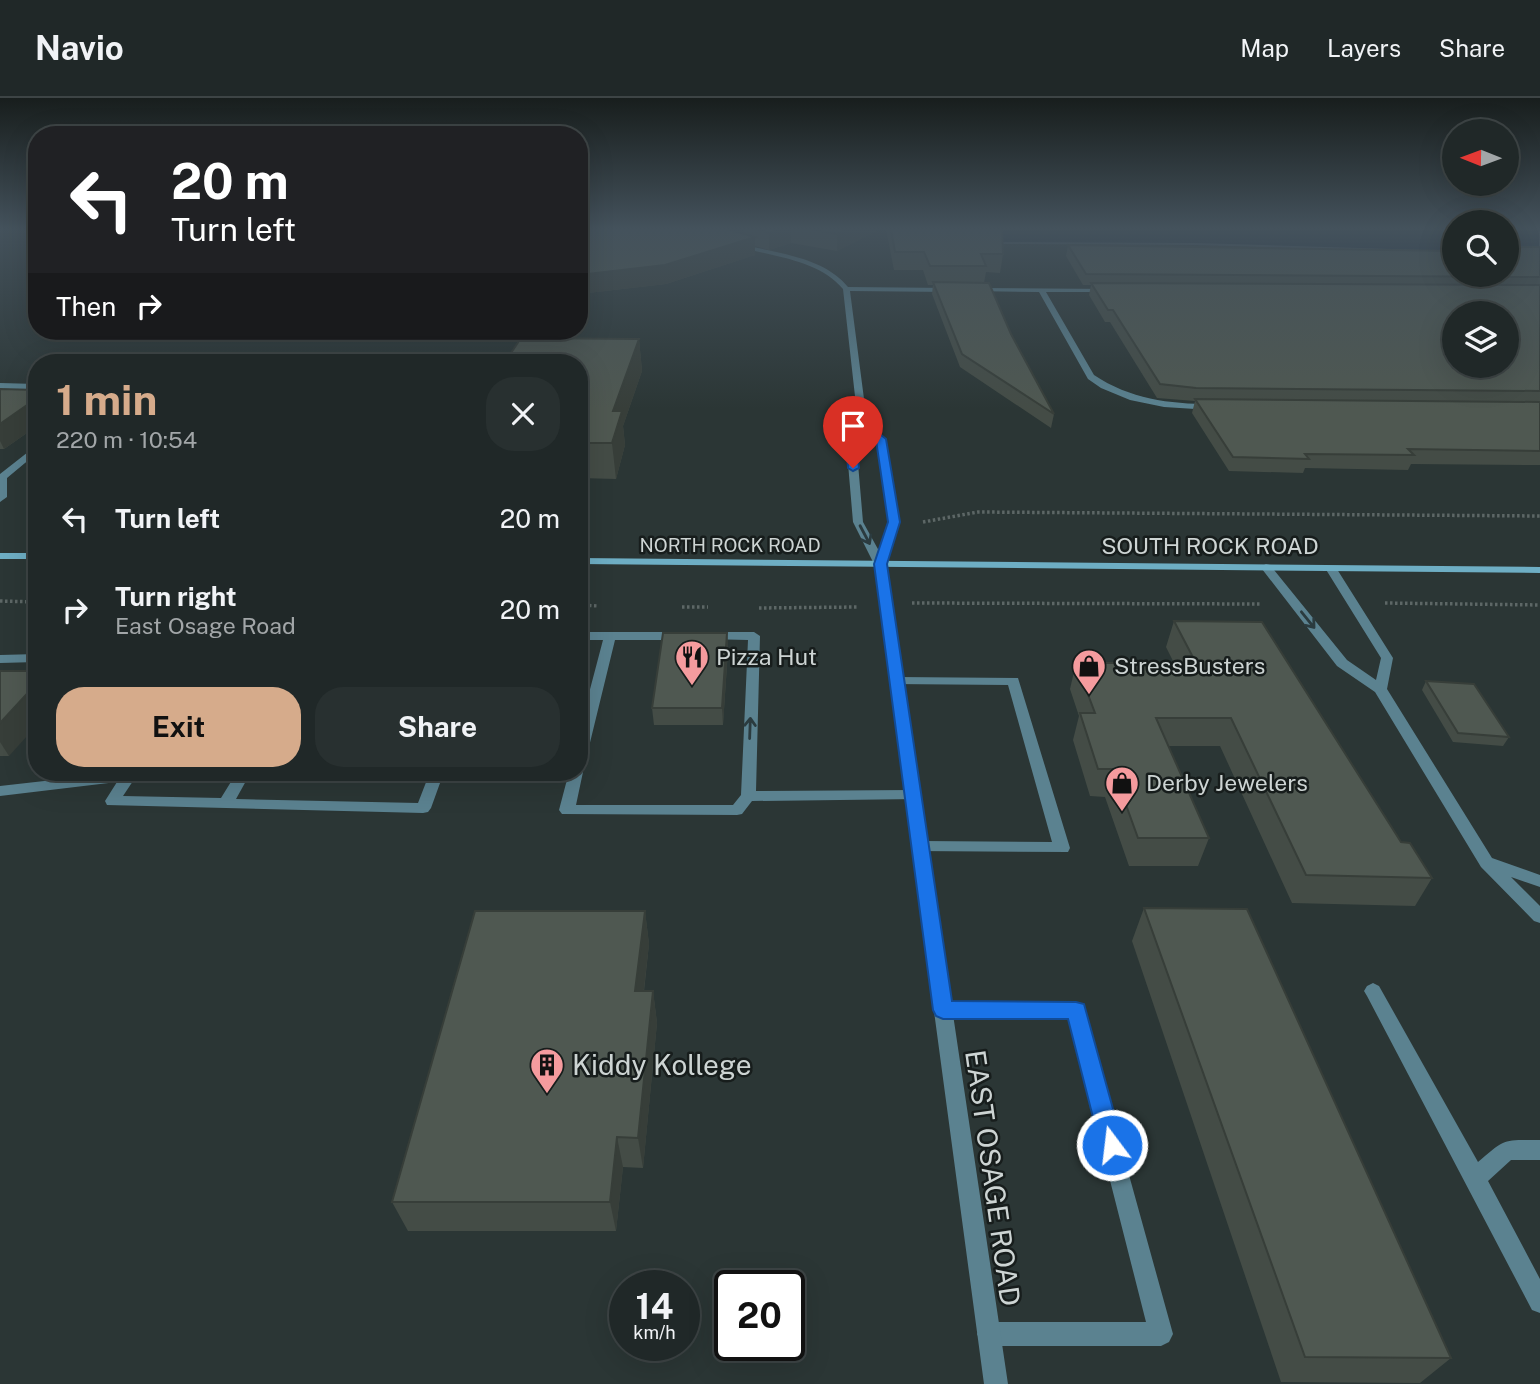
<!DOCTYPE html>
<meta charset="utf-8">
<style>
:root{--surface:#202828;--page:#283030;--text:#f1f3f6;--muted:#a2a6a8;--line:#3d4445;--accent:#d6ab8b}
body{margin:0;font-family:"Public Sans",sans-serif;background:var(--page);color:var(--text);height:100vh;display:flex;flex-direction:column;font-size:26px;white-space:nowrap}
*{box-sizing:border-box;margin:0}
p{font-size:23px;color:var(--muted)}
.icon{flex:none;width:38px;height:38px;fill:none;stroke:currentColor;stroke-width:2;stroke-linecap:round;stroke-linejoin:round}
.map{position:relative;flex:1;overflow:hidden}
.drawer{position:absolute;left:28px;top:256px;width:560px;height:427px;display:flex;flex-direction:column;background:var(--surface);border-radius:28px;box-shadow:0 7px 28px #0002,0 0 0 2px var(--line)}
.drawer>*{flex:none}
.hud{position:absolute;left:28px;top:28px;width:560px;height:214px;border-radius:28px;box-shadow:0 7px 28px #0002,0 0 0 2px var(--line);background:#202124;color:#fff;overflow:hidden}
.needle{width:46px;rotate:271deg}
.buttons{position:absolute;left:1442px;top:21px;display:grid;gap:14px}
.buttons a{display:grid;place-items:center;width:77px;height:77px;border-radius:50%;background:var(--surface);box-shadow:0 7px 28px #0002,0 0 0 2px var(--line);font-size:35px}
.speed{position:absolute;left:609px;top:1172px;display:flex;gap:14px;font-size:35px;font-weight:700;text-align:center}
.speed>*{display:grid;place-content:center;width:91px;height:91px;border-radius:50%;background:var(--surface);box-shadow:0 7px 28px #0002,0 0 0 2px var(--line);line-height:1}
.speed small{font-size:18px;font-weight:400}
.speed .limit{border:4px solid #111;border-radius:10px;background:#fff;color:#111}
.pin{position:absolute;display:grid;place-items:center;width:60px;height:60px;color:#fff;margin:-72px -30px;border-radius:50% 50% 50% 0;rotate:-45deg;box-shadow:0 0 7px #0007}
.pin .icon{rotate:45deg}
.me{position:absolute;width:77px;margin:-38px;rotate:345deg;stroke-linejoin:round;filter:drop-shadow(0 0 5px #0008)}
.turn{display:flex;align-items:center;gap:24px;height:147px;padding:0 28px;font-size:32px}
.turn .icon{width:91px;height:91px;stroke-width:2.5}
.turn b{display:block;font-size:49px;line-height:60px}
.then{display:flex;align-items:center;height:66px;padding:0 28px;background:#0003;gap:14px;font-size:26px}
.round{display:grid;place-items:center;flex:none;width:74px;height:74px;border-radius:28px;background:var(--page)}
.summary{display:flex;align-items:center;justify-content:space-between;height:119px;padding:0 28px}
h1{font-size:42px;font-weight:700;line-height:52px;color:var(--accent)}
.button{display:flex;gap:14px;margin-top:auto;padding:14px 28px}
.button a{flex:1;height:80px;border-radius:28px;background:var(--accent);color:#111;font-size:28px;font-weight:700;line-height:80px;text-align:center}
.button a+a{background:var(--page);color:var(--text)}
ul{padding:0;list-style:none}
li{display:flex;align-items:center;gap:21px;height:91px;padding:0 28px}
li div{flex:1}
li b{display:block;font-size:26px}
li em{font-style:normal}
header{display:flex;align-items:center;gap:42px;box-sizing:border-box;height:98px;padding:0 35px;background:var(--surface);border-bottom:2px solid var(--line)}
header strong{font-size:33px}
nav{display:flex;gap:38px;margin-inline-start:auto;font-size:24px}
.map>svg:first-child{display:block}
.water{fill:#14253a;stroke:#4c5a68;stroke-width:2}
.lines{fill:none;stroke-linecap:round;stroke-linejoin:round}
.path{stroke:#5d6766;stroke-width:3.5;stroke-dasharray:2.5 2.5;stroke-linecap:butt}
.lane{fill:#5b8290;fill-rule:evenodd}
.street{fill:#5b8290;fill-rule:evenodd}
.secondary{fill:#6eaec4;fill-rule:evenodd}
.wall{fill:#444c46}
.shaded-wall{fill:#373e39}
.building{fill:#4f5851;stroke:#373e39;stroke-width:2;fill-rule:evenodd}
.oneway{stroke:#2b3b3f}
.route{fill:#1a73e8;stroke:#114b97;stroke-width:2}
.labels{text-anchor:middle;stroke-width:5;stroke-linejoin:round;paint-order:stroke}
.far-street-label{font-size:19px;fill:#cdd4d3;stroke:#171d1c}
.street-label{font-size:23px;fill:#cdd4d3;stroke:#171d1c}
.poi-label{font-size:23px;fill:#cdd4d3;stroke:#171d1c;text-anchor:start}
.near-poi-label{font-size:28px;fill:#cdd4d3;stroke:#171d1c;text-anchor:start}
.near-street-label{font-size:28px;fill:#cdd4d3;stroke:#171d1c}
</style>
<header>
<strong>Navio</strong>
<nav><a>Map</a><a>Layers</a><a>Share</a></nav>
</header>
<div class="map">
<svg width="1540" height="1286" viewBox="0 0 1540 1286">
<rect width="100%" height="100%" fill="#2b3635"/>
<g class="water">
<path d="M944 131H1454V154L1196 146 997 145Z"/>
<rect x="1507" y="131" width="33" height="23"/>
</g>
<g class="lines">
<g class="path">
<path d="M923 424 978 414 1540 418"/>
<path d="M0 503 37 504"/>
<path d="M912 505 1261 506"/>
<path d="M1385 505 1540 507"/>
<path d="M579 507 599 508"/>
<path d="M682 509H708"/>
<path d="M759 510 858 509"/>
</g>
<g class="lane">
<path d="M0 285 37 286V292L0 291Z"/>
<path d="M37 347V355L7 380V399L0 404V376Z"/>
<path d="M1266 466 1270 467 1347 562 1376 582 1381 560 1325 470 1327 468H1335L1393 560 1387 591 1492 760 1540 777V789L1511 779 1540 808V825L1534 823 1481 769 1375 594 1337 568 1262 471 1260 469Z"/>
<path d="M579 534H682L688 538 682 542H615L586 661 579 666V633L603 542H579Z"/>
<path d="M709 534H754L760 538 756 693 913 692 918 693 920 697 918 701 752 703 742 716 737 717 562 716 559 712 569 674H579V670L583 674 576 707H733L741 697 748 542 705 541 703 538Z"/>
<path d="M37 556V564L0 565V557Z"/>
<path d="M897 579 1018 580 1070 750 1068 754 916 753 914 749 916 745 922 743 1052 744 1008 587 892 586 890 583Z"/>
<path d="M124 674H139L123 698 221 700 237 674H251L236 701 418 705 430 674H444L431 710 428 714 423 715 107 707 105 703 117 684 0 698V688Z"/>
<path d="M1373 885 1379 888 1478 1064C1506 1040 1503 1042 1540 1042V1062H1511L1488 1083 1540 1181V1215L1532 1212 1367 898 1364 893 1367 888Z"/>
<path d="M943 904 1076 905 1082 907 1173 1236 1169 1244 1161 1248H989L981 1244 977 1236 981 1228 989 1224H1146L1069 921 943 920 937 918 934 912 937 906Z"/>
</g>
<g class="street">
<path d="M740 146C776 155 824 159 848 189L951 190 954 192 951 194 850 193 867 324 886 341 899 424 886 466 1008 1286H984L874 466 853 424 846 342 858 325 843 191C819 162 772 158 738 149ZM864 330 877 342 889 424 879 453 863 424 856 342Z"/>
<path d="M974 190 1110 191 1108 194H1046L1094 277C1130 301 1169 306 1211 306L1215 309 1211 312 1164 309 1130 302 1101 290 1088 281 1039 194 972 193Z"/>
</g>
<g class="secondary">
<rect x="0" y="455" width="37" height="6"/>
<path d="M579 460 1540 469V475L579 466Z"/>
</g>
</g>
<g class="wall">
<path d="M579 131H880L837 153 791 145 769 152 755 148V157L666 186 579 196Z"/>
<path d="M886 131H1002L1003 156 1000 175 986 174 984 185 1054 316 1051 330 960 269 932 196 933 187H928L923 172H894Z"/>
<path d="M1068 147 1454 153 1540 149V367L1411 366 1408 372 1305 370 1303 375 1229 373 1192 315 1195 303 1157 300 1110 224H1105L1089 197 1091 187H1083L1066 158Z"/>
<path d="M639 241 642 273 623 328 625 347 616 381 579 380V264Z"/>
<path d="M0 291 37 292V328L4 351H0Z"/>
<path d="M1174 523 1401 744 1432 780 1415 808 1292 805 1220 648H1168L1209 740 1198 768H1129L1105 699 1090 698 1073 642 1079 618 1070 591 1076 565H1174L1166 549Z"/>
<path d="M727 535 728 552 723 627H654L652 610Z"/>
<path d="M0 573 9 658H0Z"/>
<path d="M1426 583 1509 639 1503 648 1453 644 1422 592Z"/>
<path d="M184 674H235L231 679H186Z"/>
<path d="M249 674H321L319 678H252Z"/>
<path d="M1144 810 1451 1260 1420 1285 1281 1284 1132 843Z"/>
<path d="M645 813 649 846 644 893H653L657 925 643 1070 623 1069 616 1133H408L392 1104Z"/>
</g>
<g class="shaded-wall">
<path d="M726 131H744V135L726 140Z"/>
<path d="M781 131H791V145L769 152V135Z"/>
<path d="M847 131H880L837 153V136Z"/>
<path d="M755 139V157L666 186 579 196V177Z"/>
<path d="M639 241 642 273 623 328 625 347 616 381 612 345 613 313Z"/>
<path d="M37 300V328L4 351 0 343V326Z"/>
<path d="M727 535 728 552 723 627 722 610Z"/>
<path d="M37 585V627L9 658 0 644V625Z"/>
<path d="M645 813 649 846 640 925 635 893Z"/>
<path d="M653 893 657 925 643 1070 638 1040Z"/>
<path d="M617 1039 623 1069 616 1133 610 1104Z"/>
</g>
<g class="building">
<path d="M579 131H727L755 139 665 167 579 177Z"/>
<path d="M757 131H781L769 135Z"/>
<path d="M810 131H847L837 136Z"/>
<path d="M891 131H1002L1003 156H981L986 168H930L924 154H895Z"/>
<path d="M1068 147 1454 153V177H1507V149H1540V179L1086 176Z"/>
<path d="M933 184 989 185 1011 236 1054 316 962 256Z"/>
<path d="M1091 185 1540 187V293L1196 290 1160 286 1113 212H1108ZM1454 215H1507V268H1454Z"/>
<path d="M521 240 639 241 613 313H622L612 345H579V264H505Z"/>
<path d="M0 291 37 292V300L0 326Z"/>
<path d="M1195 301 1540 304V353L1408 351 1414 357 1305 356 1309 361 1233 359Z"/>
<path d="M1174 523 1262 524 1401 744 1410 745 1432 780 1306 777 1231 620H1156L1209 740H1138L1113 671H1098L1080 615H1095L1076 565H1196Z"/>
<path d="M663 535H727L722 610H652Z"/>
<path d="M0 573H37V585L0 625Z"/>
<path d="M1426 583 1474 586 1509 639 1458 635Z"/>
<path d="M1144 810 1247 811 1451 1260 1305 1259Z"/>
<path d="M475 813H645L635 893H653L638 1040 617 1039 610 1104H392Z"/>
</g>
<defs><path id="oneway-shaft" d="M-6 0H5M1.5-3L5.5 0L1.5 3" fill="none" stroke-width="1.6" stroke-linecap="round" stroke-linejoin="round" transform="scale(1.75)"/></defs>
<g class="oneway">
<use href="#oneway-shaft" transform="translate(865 437) rotate(62)"/>
<use href="#oneway-shaft" transform="translate(1308 522) rotate(51)"/>
<use href="#oneway-shaft" transform="translate(750 630) rotate(-88)"/>
</g>
<linearGradient id="sky" x2="0" y2="1"><stop stop-color="#181e1d"/><stop offset="0.42" stop-color="#44525c"/><stop offset="1" stop-color="#44525c" stop-opacity="0"/></linearGradient>
<rect width="1540" height="311" fill="url(#sky)"/>
<path class="route" d="M863 322 886 341 900 424 887 466 952 903 1076 904 1084 906 1123 1047 1120 1055 1112 1058 1103 1055 1100 1047 1068 921H943L936 918 933 912 874 466 888 424 876 342 864 331 856 342 859 370 853 373 848 370 846 342 859 323Z"/>
<defs>
<g id="restaurant-pin" transform="scale(1.75)"><path d="M0 17L-7.5 6A9.5 9.5 0 1 1 7.5 6Z" fill="#f59b9e" stroke="#171d1c"/><path d="M-5-6h1v4h1v-4h1v4h1v-4h1v5L-1.5 .5V6h-2V.5L-5-1ZM5-6V6H3V1.5H1.5Q1.5-4 5-6Z" fill="#111"/></g>
<g id="shop-pin" transform="scale(1.75)"><path d="M0 17L-7.5 6A9.5 9.5 0 1 1 7.5 6Z" fill="#f59b9e" stroke="#171d1c"/><path d="M-5-2.5h2.3a2.7 3.5 0 0 1 5.4 0H5L5.5 6h-11ZM-1.5-2.5h3a1.5 2.3 0 0 0-3 0Z" fill="#111"/></g>
<g id="building-pin" transform="scale(1.75)"><path d="M0 17L-7.5 6A9.5 9.5 0 1 1 7.5 6Z" fill="#f59b9e" stroke="#171d1c"/><path d="M-4-6H4V6H1V3H-1V6H-4ZM-2.5-4.3h1.7v1.8h-1.7ZM.8-4.3h1.7v1.8H.8ZM-2.5-1h1.7V.8h-1.7ZM.8-1h1.7V.8H.8Z" fill="#111"/></g>
</defs>
<g fill-rule="evenodd">
<use href="#restaurant-pin" x="692" y="559"/>
<use href="#shop-pin" x="1089" y="568"/>
<use href="#shop-pin" x="1122" y="685"/>
<use href="#building-pin" x="547" y="967"/>
</g>
<g class="labels">
<g class="far-street-label">
<text x="730" y="454">NORTH ROCK ROAD</text>
</g>
<g class="street-label">
<text x="1210" y="456">SOUTH ROCK ROAD</text>
</g>
<g class="poi-label">
<text x="716" y="567">Pizza Hut</text>
<text x="1114" y="576">StressBusters</text>
<text x="1146" y="693">Derby Jewelers</text>
</g>
<g class="near-poi-label">
<text x="572" y="977">Kiddy Kollege</text>
</g>
<g class="near-street-label">
<text transform="translate(993 1080) rotate(82)" y="10">EAST OSAGE ROAD</text>
</g>
</g>
</svg>
<div class="buttons">
<a><svg class="needle" viewBox="-14 -14 28 28"><path d="M0-13l5 13h-10z" fill="#e53935"/><path d="M0 13l5-13h-10z" fill="#a2a6a8"/></svg></a>
<a><svg class="icon" aria-label="search" viewBox="0 0 24 24"><circle cx="10" cy="10" r="6"/><path d="M15 15l6 6"/></svg></a>
<a><svg class="icon" aria-label="layers" viewBox="0 0 24 24"><path d="M12 4l9 5-9 5-9-5zM3 14l9 5 9-5"/></svg></a>
</div>
<div class="speed"><div>14<small>km/h</small></div><div class="limit">20</div></div>
<div class="pin" style="left:853px;top:370px;background:#d93025"><svg class="icon" aria-label="arrive" viewBox="0 0 24 24"><path d="M6 21V4h12l-3 4 3 4H6"/></svg></div>
<svg class="me" style="left:1112px;top:1047px" viewBox="-20 -20 40 40"><circle r="17" fill="#1a73e8" stroke="#fff" stroke-width="3"/><path d="M0-11L8 9 0 5-8 9z" fill="#fff"/></svg>
<div class="hud">
<div class="turn"><svg class="icon" aria-label="left" viewBox="0 0 24 24"><path d="M17 20v-9H6M10 6l-5 5 5 5"/></svg><div><b>20 m</b>Turn left</div></div>
<div class="then">Then<svg class="icon" aria-label="right" viewBox="0 0 24 24"><path d="M7 20v-9h11M14 6l5 5-5 5"/></svg></div>
</div>
<section class="drawer">
<div class="summary"><div><h1>1 min</h1><p>220 m · 10:54</p></div><a class="round"><svg class="icon" aria-label="close" viewBox="0 0 24 24"><path d="M6 6l12 12M18 6L6 18"/></svg></a></div>
<ul>
<li><svg class="icon" aria-label="left" viewBox="0 0 24 24"><path d="M17 20v-9H6M10 6l-5 5 5 5"/></svg><div><b>Turn left</b></div><em>20 m</em></li>
<li><svg class="icon" aria-label="right" viewBox="0 0 24 24"><path d="M7 20v-9h11M14 6l5 5-5 5"/></svg><div><b>Turn right</b><p>East Osage Road</p></div><em>20 m</em></li>
</ul>
<div class="button"><a>Exit</a><a>Share</a></div>
</section>
</div>
